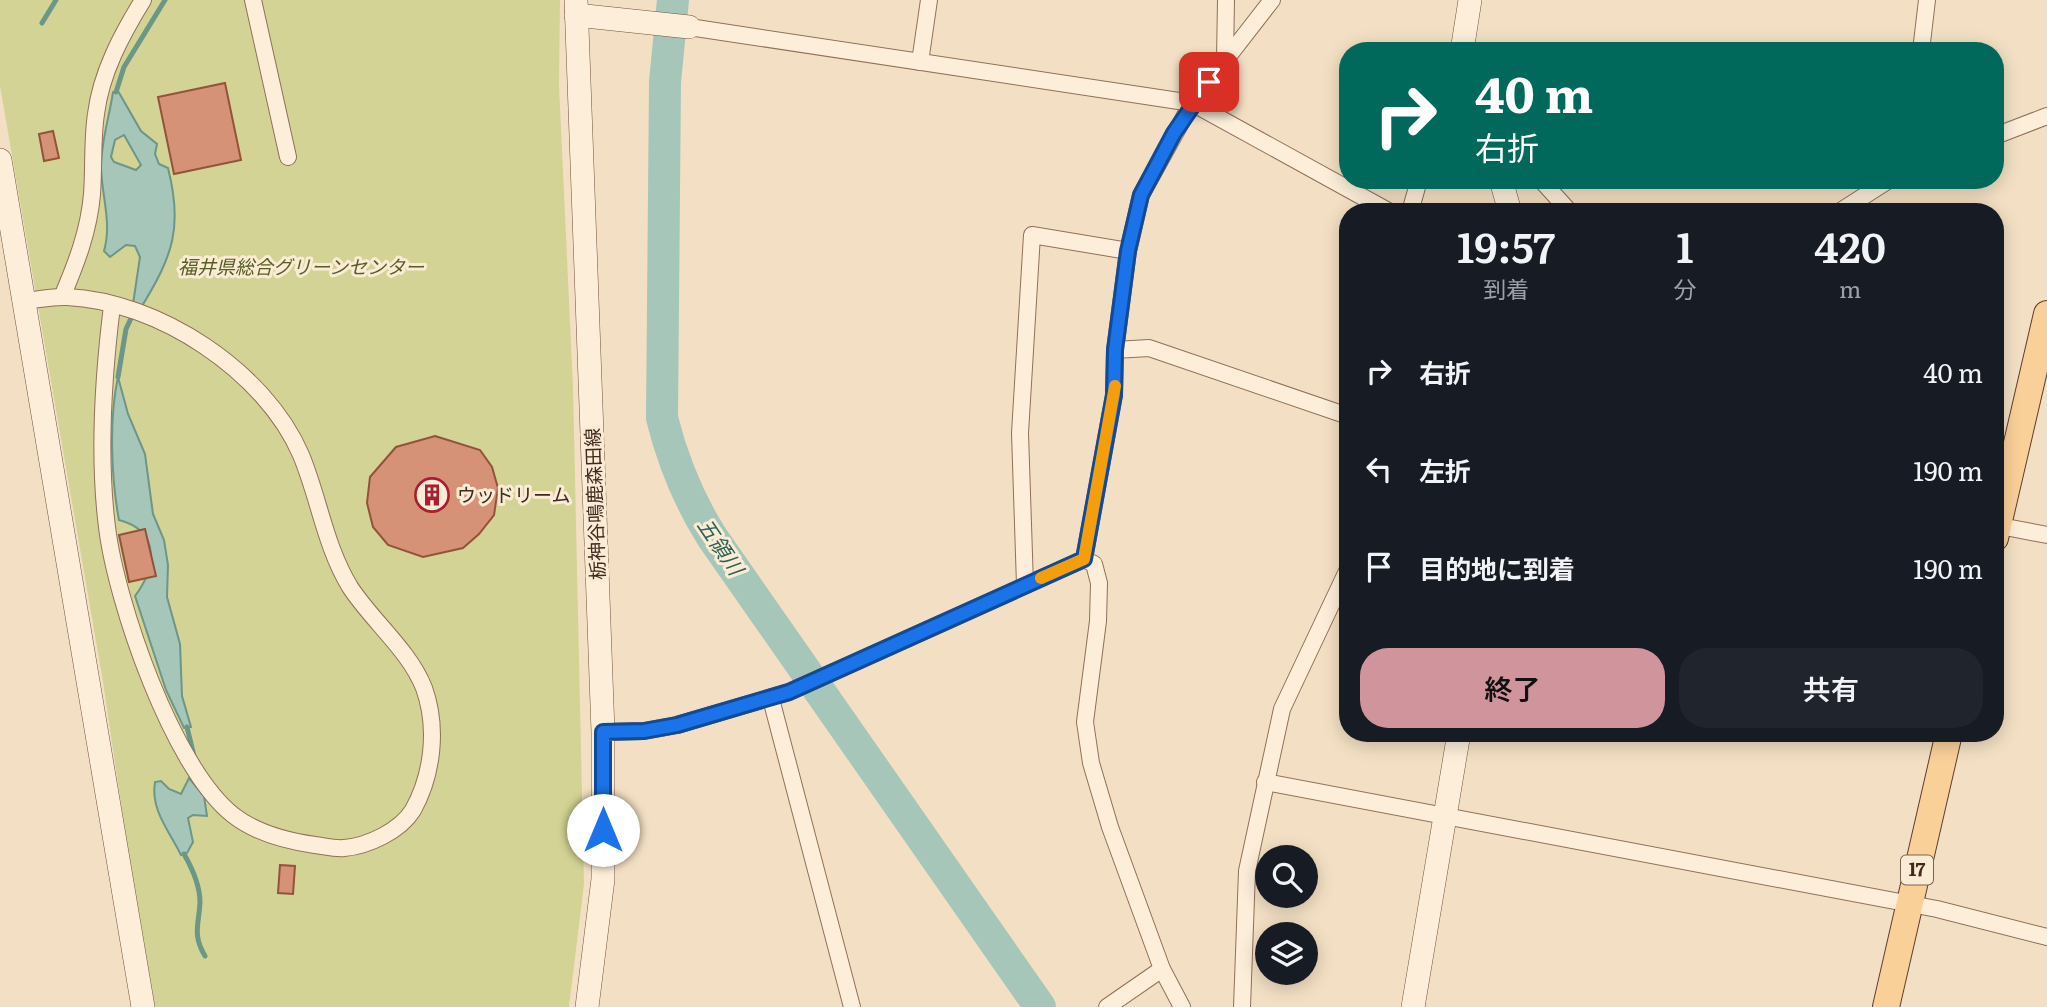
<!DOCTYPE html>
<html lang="ja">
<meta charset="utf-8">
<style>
:root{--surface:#171b24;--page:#20242c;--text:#f1f3f6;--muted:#9ea1a6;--accent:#d0949d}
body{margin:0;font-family:Literata,"Noto Sans JP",serif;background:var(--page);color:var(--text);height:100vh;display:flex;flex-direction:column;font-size:26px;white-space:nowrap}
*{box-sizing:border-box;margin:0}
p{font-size:23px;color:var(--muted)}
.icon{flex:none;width:38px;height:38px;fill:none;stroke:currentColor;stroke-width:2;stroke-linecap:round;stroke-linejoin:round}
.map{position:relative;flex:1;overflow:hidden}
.sheet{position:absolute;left:1339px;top:203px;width:665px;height:539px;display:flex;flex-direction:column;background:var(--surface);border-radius:28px;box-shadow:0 4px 18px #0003}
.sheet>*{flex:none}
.banner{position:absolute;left:1339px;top:42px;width:665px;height:147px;border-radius:28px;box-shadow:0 4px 18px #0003;background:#00695c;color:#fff;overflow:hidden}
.buttons{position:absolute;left:1255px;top:845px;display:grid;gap:14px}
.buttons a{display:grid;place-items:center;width:63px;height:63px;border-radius:50%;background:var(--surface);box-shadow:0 4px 18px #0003;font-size:35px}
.pin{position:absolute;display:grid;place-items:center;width:60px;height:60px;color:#fff;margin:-30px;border-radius:14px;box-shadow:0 4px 10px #0006}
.me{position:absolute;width:77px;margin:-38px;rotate:0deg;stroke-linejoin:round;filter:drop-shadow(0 0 5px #0008)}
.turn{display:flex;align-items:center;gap:24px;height:147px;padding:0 21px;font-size:32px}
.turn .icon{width:91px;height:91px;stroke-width:2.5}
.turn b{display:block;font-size:49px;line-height:60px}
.eta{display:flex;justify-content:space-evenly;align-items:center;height:119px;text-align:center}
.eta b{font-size:42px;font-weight:600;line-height:49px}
.button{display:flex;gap:14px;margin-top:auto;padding:14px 21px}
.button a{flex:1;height:80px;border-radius:28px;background:var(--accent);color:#111;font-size:28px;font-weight:600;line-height:80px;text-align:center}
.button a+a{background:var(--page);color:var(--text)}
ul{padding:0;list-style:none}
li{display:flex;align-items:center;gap:21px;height:98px;padding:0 21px}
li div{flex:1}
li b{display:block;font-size:26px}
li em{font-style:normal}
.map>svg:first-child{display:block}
.green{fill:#d3d396}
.water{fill:#a6c6b9;stroke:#6c9686;stroke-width:2;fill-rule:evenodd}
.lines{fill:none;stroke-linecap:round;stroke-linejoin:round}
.stream{stroke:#6c9686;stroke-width:5}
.river{stroke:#a6c6b9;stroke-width:32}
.building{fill:#d69276;stroke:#93533a;stroke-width:2}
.street-casing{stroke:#916f58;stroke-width:18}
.secondary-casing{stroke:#73503b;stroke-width:24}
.primary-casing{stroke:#5e3e2c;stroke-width:28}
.street{stroke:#fceed9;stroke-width:16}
.secondary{stroke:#fceed9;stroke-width:23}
.primary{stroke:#fad099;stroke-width:26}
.route-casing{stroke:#114b97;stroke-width:18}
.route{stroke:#1a73e8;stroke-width:12}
.slow{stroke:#f59e0b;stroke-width:12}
.labels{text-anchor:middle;stroke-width:6;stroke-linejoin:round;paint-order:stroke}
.shield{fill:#faebd5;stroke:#776454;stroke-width:2}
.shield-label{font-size:18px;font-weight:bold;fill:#3f2a1d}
.park-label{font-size:19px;font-style:italic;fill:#565e22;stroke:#faebd5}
.poi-label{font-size:19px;fill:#3f2a1d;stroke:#faebd5;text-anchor:start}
.street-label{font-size:19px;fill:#3f2a1d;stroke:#faebd5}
.water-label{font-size:21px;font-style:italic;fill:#2b6157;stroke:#faebd5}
</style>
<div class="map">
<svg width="2047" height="1007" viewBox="0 0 2047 1007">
<rect width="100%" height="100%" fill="#f3e0c4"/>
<path class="green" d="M0 0H560L559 85 573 387 584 884 569 1007H151L103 682 0 86Z"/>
<g class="water">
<path d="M118 91 141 131 157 144 155 154 159 164 168 168C183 227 173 255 142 306L133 304 140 257 135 246 126 245 110 257 104 251C112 223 102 197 101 168 101 141 109 119 113 92ZM124 135 141 165 136 170 114 162 111 157 115 140Z"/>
<path d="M118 377 128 414 145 454 153 514 164 540 168 565 167 597 180 644 182 696 191 727 184 728 166 690 135 596C156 568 161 531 119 520 111 478 109 418 118 377Z"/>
<path d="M189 778 204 796 207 816 193 815 188 818 193 842 187 853 181 855C170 832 150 810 155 782L161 781 169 789 181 794Z"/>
</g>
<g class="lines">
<g class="stream">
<path d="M42 23 56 0"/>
<path d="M116 92 124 67 165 0"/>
<path d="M118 377 126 329 134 312"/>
<path d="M187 727 194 756"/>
<path d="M184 854C192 868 200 885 200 902 199 925 192 934 205 956"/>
</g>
<path class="river" d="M673 0 665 82 662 418C673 462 688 499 712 537L1040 1007"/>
</g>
<g class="building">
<path d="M225 83 241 160 174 174 158 97Z"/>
<path d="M53 131 59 158 44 161 39 134Z"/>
<path d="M435 436 480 450 492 467 498 488 494 515 479 534 463 548 423 557 388 545 373 527 367 503 370 477 396 447Z"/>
<path d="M145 529 156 576 129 582 119 535Z"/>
<path d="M280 865 295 866 293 894 278 893Z"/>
</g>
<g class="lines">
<g class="street-casing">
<g id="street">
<path d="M253 0 288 157"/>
<path d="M689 27 1192 103 1390 212"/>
<path d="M1921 51 1927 0"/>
<path d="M1225 60 1226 0"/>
<path d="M920 62 929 0"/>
<path d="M1995 136 2047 116"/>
<path d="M1541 180 1570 212"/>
<path d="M1410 212 1419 180"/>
<path d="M1839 212 1889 180"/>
<path d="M62 297C76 264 89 231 92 194 94 168 92 140 96 114 101 73 122 34 143 0"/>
<path d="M23 301C37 300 53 296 67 297 158 301 265 371 301 455 319 498 325 546 350 587 372 621 409 650 424 688 438 727 433 774 413 810 400 831 368 846 344 848 335 849 324 846 315 845 286 841 256 833 233 815 173 768 116 602 107 527 98 455 103 378 112 306"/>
<path d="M1115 350 1149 348 1348 416"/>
<path d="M1995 525 2047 535"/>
<path d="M1025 585 1020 433 1032 235 1128 251"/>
<path d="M771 699 852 1007"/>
<path d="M603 732 644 731 677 725 789 692 1084 559"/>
<path d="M1265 782 1937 909 2047 937"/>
<path d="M1107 1007 1162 969"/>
<path d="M1182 1007 1162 969 1110 827 1091 763 1085 722 1098 621 1099 583 1094 564 1084 559 1114 395 1115 350 1128 251 1141 195 1192 103 1272 0"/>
<path d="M1242 1007 1247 871 1282 709 1348 569"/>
</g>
</g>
<g class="secondary-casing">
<g id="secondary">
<path d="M576 0 603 732V879L587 1007"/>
<path d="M576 15 689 27"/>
<path d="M1462 51 1470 0"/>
<path d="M0 160 143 1007"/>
<path d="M1501 180 1510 212"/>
<path d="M1413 1007 1459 733"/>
</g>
</g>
<g class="primary-casing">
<g id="primary">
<path d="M1995 538 2047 314"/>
<path d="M1886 1007 1949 733"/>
</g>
</g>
<use href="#street" class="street"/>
<use href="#secondary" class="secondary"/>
<use href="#primary" class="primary"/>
</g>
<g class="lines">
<g class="route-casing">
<path id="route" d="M603 830V732L644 731 677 725 789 692 1084 559 1114 395 1115 350 1128 251 1141 195 1174 133 1209 82"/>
</g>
<use href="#route" class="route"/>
<path class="slow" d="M1041 578 1084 559 1115 386"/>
</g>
<defs>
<g id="building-ring" transform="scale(1.75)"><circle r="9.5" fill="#faebd5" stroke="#a72031" stroke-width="1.5"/><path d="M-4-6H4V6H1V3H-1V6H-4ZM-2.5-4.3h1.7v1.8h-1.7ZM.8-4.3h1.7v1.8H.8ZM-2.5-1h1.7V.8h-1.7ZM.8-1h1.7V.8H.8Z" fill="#a72031"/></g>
</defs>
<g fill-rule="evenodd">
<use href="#building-ring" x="432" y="495"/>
</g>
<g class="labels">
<rect class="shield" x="1901" y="855.5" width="32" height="29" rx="5"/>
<g class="shield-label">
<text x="1917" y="876">17</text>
</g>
<g class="park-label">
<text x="301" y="274">福井県総合グリーンセンター</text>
</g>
<g class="poi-label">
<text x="457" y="502">ウッドリーム</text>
</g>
<g class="street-label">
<text transform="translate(595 504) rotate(-92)" y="7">栃神谷鳴鹿森田線</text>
</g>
<g class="water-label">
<text transform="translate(720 547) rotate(56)" y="7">五領川</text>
</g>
</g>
</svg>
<div class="buttons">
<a><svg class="icon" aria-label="search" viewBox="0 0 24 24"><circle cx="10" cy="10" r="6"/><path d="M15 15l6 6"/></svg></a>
<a><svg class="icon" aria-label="layers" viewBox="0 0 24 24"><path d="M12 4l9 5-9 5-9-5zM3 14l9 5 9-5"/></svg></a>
</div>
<div class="pin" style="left:1209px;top:82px;background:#d93025"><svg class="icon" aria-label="arrive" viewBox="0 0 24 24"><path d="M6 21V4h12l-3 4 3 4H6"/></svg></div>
<svg class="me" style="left:603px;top:830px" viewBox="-20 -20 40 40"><circle r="19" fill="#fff"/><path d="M0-13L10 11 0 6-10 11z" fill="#1a73e8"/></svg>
<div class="banner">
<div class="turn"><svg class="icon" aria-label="right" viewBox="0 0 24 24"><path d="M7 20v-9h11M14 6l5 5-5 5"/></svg><div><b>40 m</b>右折</div></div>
</div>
<section class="sheet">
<div class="eta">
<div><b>19:57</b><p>到着</p></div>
<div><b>1</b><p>分</p></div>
<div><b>420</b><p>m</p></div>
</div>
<ul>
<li><svg class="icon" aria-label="right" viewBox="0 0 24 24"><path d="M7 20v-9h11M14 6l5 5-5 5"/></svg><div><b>右折</b></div><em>40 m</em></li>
<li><svg class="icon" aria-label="left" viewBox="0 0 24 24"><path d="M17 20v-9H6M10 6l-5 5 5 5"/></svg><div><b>左折</b></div><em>190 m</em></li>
<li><svg class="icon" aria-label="arrive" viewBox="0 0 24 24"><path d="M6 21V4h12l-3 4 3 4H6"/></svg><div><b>目的地に到着</b></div><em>190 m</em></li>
</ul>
<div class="button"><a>終了</a><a>共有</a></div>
</section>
</div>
